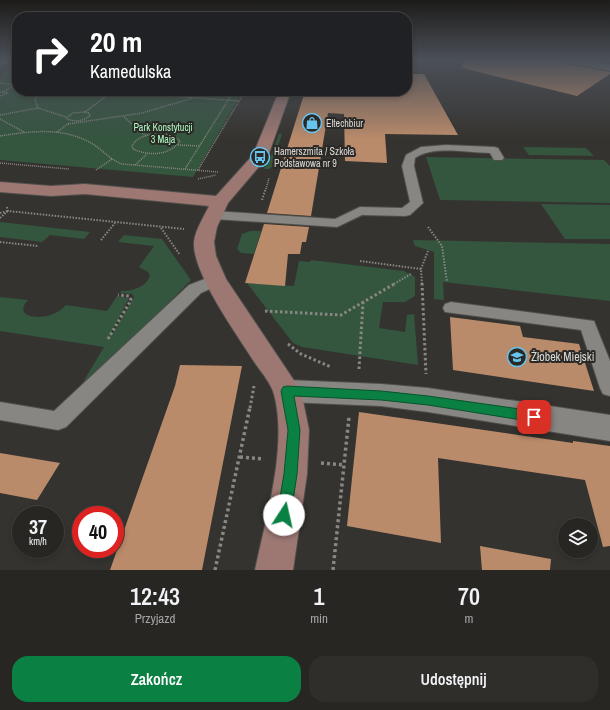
<!DOCTYPE html>
<html lang="pl">
<meta charset="utf-8">
<style>
:root{--surface:#282623;--page:#302e2b;--text:#f1f3f6;--muted:#a5a5a6;--line:#444341;--accent:#0b8043}
body{margin:0;font-family:"Archivo Narrow",sans-serif;background:var(--page);color:var(--text);height:100vh;display:flex;flex-direction:column;font-size:15px;white-space:nowrap}
*{box-sizing:border-box;margin:0}
p{font-size:13px;color:var(--muted)}
.icon{flex:none;width:22px;height:22px;fill:none;stroke:currentColor;stroke-width:2;stroke-linecap:round;stroke-linejoin:round}
.map{position:relative;height:570px;overflow:hidden}
.side{display:flex;flex-direction:column;background:var(--surface);flex:1}
.side>*{flex:none}
.guide{position:absolute;left:12px;top:12px;width:400px;height:84px;border-radius:16px;box-shadow:0 2px 6px #0003,0 0 0 1px var(--line);background:#202124;color:#fff;overflow:hidden}
.fabs{position:absolute;left:558px;top:518px;display:grid;gap:8px}
.fabs a{display:grid;place-items:center;width:40px;height:40px;border-radius:50%;background:var(--surface);box-shadow:0 2px 6px #0003,0 0 0 1px var(--line);font-size:20px}
.speed{position:absolute;left:12px;top:506px;display:flex;gap:8px;font-size:20px;font-weight:700;text-align:center}
.speed>*{display:grid;place-content:center;width:52px;height:52px;border-radius:50%;background:var(--surface);box-shadow:0 2px 6px #0003,0 0 0 1px var(--line);line-height:1}
.speed small{font-size:10px;font-weight:400}
.speed .limit{border:6px solid #d22;background:#fff;color:#111}
.pin{position:absolute;display:grid;place-items:center;width:34px;height:34px;color:#fff;margin:-17px;border-radius:8px;box-shadow:0 2px 6px #0006}
.me{position:absolute;width:44px;margin:-22px;rotate:10deg;stroke-linejoin:round;filter:drop-shadow(0 0 3px #0008)}
.turn{display:flex;align-items:center;gap:14px;height:84px;padding:0 12px;font-size:18px}
.turn .icon{width:52px;height:52px;stroke-width:2.5}
.turn b{display:block;font-size:28px;line-height:34px}
.eta{display:flex;justify-content:space-evenly;align-items:center;height:68px;text-align:center}
.eta b{font-size:24px;font-weight:600;line-height:28px}
.button{display:flex;gap:8px;margin-top:auto;padding:8px 12px}
.button a{flex:1;height:46px;border-radius:16px;background:var(--accent);color:#fff;font-size:16px;font-weight:600;line-height:46px;text-align:center}
.button a+a{background:var(--page);color:var(--text)}
.map>svg:first-child{display:block}
.green{fill:#34553e}
.building{fill:#ba8b6b}
.lines{fill:none;stroke-linecap:round;stroke-linejoin:round}
.lane-casing{stroke:#51504d;stroke-width:2}
.street-casing{stroke:#51504d;stroke-width:2}
.secondary-casing{stroke:#51504d;stroke-width:2}
.path-far3{stroke:#898784;stroke-width:1.5;stroke-dasharray:1 1;stroke-linecap:butt}
.path-far2{stroke:#898784;stroke-width:2;stroke-dasharray:1.5 1.5;stroke-linecap:butt}
.path-far1{stroke:#898784;stroke-width:3;stroke-dasharray:2.5 2.5;stroke-linecap:butt}
.path{stroke:#898784;stroke-width:3.5;stroke-dasharray:3 3;stroke-linecap:butt}
.lane{fill:#888682;fill-rule:evenodd}
.street{fill:#888682;fill-rule:evenodd}
.secondary{fill:#9d7873;fill-rule:evenodd}
.route{fill:#0b8043;stroke:#07532c}
.labels{text-anchor:middle;stroke-width:4;stroke-linejoin:round;paint-order:stroke}
.far-poi-label{font-size:10px;fill:#dad9d6;stroke:#2b2926;text-anchor:start}
.far-park-label{font-size:10px;fill:#aef8c3;stroke:#2b2926}
.poi-label{font-size:12px;fill:#dad9d6;stroke:#2b2926;text-anchor:start}
</style>
<div class="map">
<svg width="610" height="570" viewBox="0 0 610 570">
<rect width="100%" height="100%" fill="#35332f"/>
<g class="green">
<path d="M17 66V91H243L193 177 0 160V74Z"/>
<path d="M279 134H282L272 165 273 166 269 169H265L264 168 270 158Z"/>
<path d="M523 147 586 148 594 156 529 155Z"/>
<path d="M426 157 604 160 610 166V203L440 200Z"/>
<path d="M541 204 610 205V239H565Z"/>
<path d="M0 222 90 232 84 239 50 235 42 242 0 237Z"/>
<path d="M250 231H261L254 254 241 253 237 249 242 234Z"/>
<path d="M124 235 162 239 191 280 135 337 79 389 104 347 0 331V297L28 300C9 320 52 323 66 305L107 311 117 296 128 298V300L111 333H113L134 297 132 294 120 293 121 291C133 291 147 287 150 275L148 272 139 267 154 246 118 242Z"/>
<path d="M413 240 610 244V301L443 282 444 300 434 299V252L415 246Z"/>
<path d="M311 260 404 271 415 277V296L405 302H383L379 328 405 332 407 315 414 314 418 365 302 347 293 343 247 283 294 286 299 261 310 262Z"/>
</g>
<g class="building">
<path d="M463 60H562L568 64 610 72V74L577 96 462 68Z"/>
<path d="M407 74H424L458 135 385 134 387 163 345 161 344 114 328 113 311 216 267 213 305 91 407 92Z"/>
<path d="M264 224 309 227 306 242H302L300 254H288L285 286 245 283Z"/>
<path d="M450 317 520 326 523 337 579 344 594 391 453 370Z"/>
<path d="M180 365 242 366 202 570H110L175 386Z"/>
<path d="M359 412 573 443V441L610 446V546L603 547 585 480 438 458 441 543 347 526Z"/>
<path d="M0 453 60 463 37 500 0 493Z"/>
<path d="M480 546 551 559 550 570H482Z"/>
</g>
<g class="lines">
<g class="lane-casing">
<g id="lane">
<path d="M446 145 494 147 498 148 504 158 502 160H494L490 153C468 153 434 145 415 158L414 166 423 203 410 215 405 216 362 215 337 227 214 219 209 218 207 215 209 212 214 211 335 219 360 207 402 208 410 202 402 166 406 155 421 147Z"/>
<path d="M215 275 221 276 223 280 221 284 201 293 66 427 58 430 0 420V402L54 411 189 285Z"/>
<path d="M451 302 594 321 610 361V396L603 394 600 388 581 330 445 312 443 308 445 304Z"/>
</g>
</g>
<g class="street-casing">
<g id="street">
<path d="M563 60H583L610 65V71L568 63Z"/>
<path d="M287 380 381 384 428 388 610 415V441L428 412 381 406 287 402 277 399 273 391 277 383Z"/>
</g>
</g>
<g class="secondary-casing">
<g id="secondary">
<path d="M0 60H11L9 62 0 65Z"/>
<path d="M279 91H291L268 156 228 203 217 227 214 242 216 256 226 279 301 391 309 430 307 474 293 570H255C266 517 288 446 274 394 271 383 261 372 255 363 238 336 192 273 194 242 195 230 204 217 209 206L85 194 51 196 0 192V182L51 186 85 184 216 196 253 155Z"/>
</g>
</g>
<g class="path-far3">
<path d="M542 60 550 61"/>
<path d="M0 83 17 85"/>
<path d="M39 91 35 100 38 108 66 117"/>
<path d="M105 91 239 101"/>
<path d="M0 92 8 93"/>
<path d="M3 92 15 84"/>
<path d="M0 96 8 93"/>
<path d="M186 97 192 91"/>
<path d="M84 112 89 113 90 116C82 121 74 123 66 118L73 113Z"/>
<path d="M85 112 113 91"/>
<path d="M0 115 38 108"/>
<path d="M124 117 146 136"/>
<path d="M0 119 24 132"/>
<path d="M68 124 142 113 193 98"/>
<path d="M57 132 69 123"/>
<path d="M162 134 174 136 180 141C170 156 148 156 133 149L132 146C138 135 151 134 162 134Z"/>
<path d="M0 136C31 131 63 127 91 143 102 149 110 160 122 164L218 172"/>
<path d="M178 145 200 146"/>
<path d="M0 163 69 169"/>
<path d="M135 165 147 154"/>
<path d="M185 169 234 91"/>
<path d="M96 170 112 159"/>
<path d="M198 170 245 91"/>
<path d="M198 179 216 175"/>
<path d="M266 189 269 178"/>
</g>
<g class="path-far2">
<path d="M262 200 266 188"/>
<path d="M7 207 8 211 184 229"/>
<path d="M0 213 8 211"/>
<path d="M0 218 8 211"/>
<path d="M428 227 442 246 447 282"/>
<path d="M161 228 180 255"/>
<path d="M101 240 115 223"/>
<path d="M0 242 38 246"/>
<path d="M360 261 421 269 422 284"/>
<path d="M421 269 428 251"/>
<path d="M394 284 411 274"/>
</g>
<g class="path-far1">
<path d="M422 283 426 374"/>
<path d="M265 311 341 315 396 283"/>
<path d="M108 339 131 300 129 296 118 295"/>
<path d="M288 344 301 354 331 367"/>
<path d="M359 369 363 302"/>
<path d="M250 408 254 386"/>
</g>
<g class="path">
<path d="M240 457 264 459"/>
<path d="M321 463 344 465"/>
<path d="M215 570 250 407"/>
<path d="M333 570 349 417"/>
</g>
<use href="#lane" class="lane"/>
<use href="#street" class="street"/>
<use href="#secondary" class="secondary"/>
</g>
<linearGradient id="sky" x2="0" y2="1"><stop stop-color="#1d1c1a"/><stop offset="0.43" stop-color="#4b5058"/><stop offset="1" stop-color="#4b5058" stop-opacity="0"/></linearGradient>
<rect width="610" height="140" fill="url(#sky)"/>
<path class="route" d="M287 386 381 391 428 396 534 411 538 413 540 417 538 420 534 422 428 405 381 400 294 396 300 430 297 474 291 515 289 520 284 522 279 520 277 515 284 474 288 430 281 391 283 387Z"/>
<defs>
<g id="shop-ring" transform="scale(1)"><circle r="9.5" fill="#2b2926" stroke="#66c4ef" stroke-width="1.5"/><path d="M-5-2.5h2.3a2.7 3.5 0 0 1 5.4 0H5L5.5 6h-11ZM-1.5-2.5h3a1.5 2.3 0 0 0-3 0Z" fill="#66c4ef"/></g>
<g id="bus-ring" transform="scale(1)"><circle r="9.5" fill="#2b2926" stroke="#66c4ef" stroke-width="1.5"/><path d="M-5-6H5V4H4V6H2V4H-2V6H-4V4H-5ZM-3.5-4V0h7V-4ZM-3.5 1.2v1.5H-2V1.2ZM2 1.2v1.5H3.5V1.2Z" fill="#66c4ef"/></g>
<g id="school-ring" transform="scale(1)"><circle r="9.5" fill="#2b2926" stroke="#66c4ef" stroke-width="1.5"/><path d="M0-5L7-2L0 1L-7-2ZM-4 1L0 2.5L4 1V4Q0 6-4 4Z" fill="#66c4ef"/></g>
</defs>
<g fill-rule="evenodd">
<use href="#shop-ring" x="312" y="123"/>
<use href="#bus-ring" x="260" y="157"/>
<use href="#school-ring" x="517" y="357"/>
</g>
<g class="labels">
<g class="far-poi-label">
<text x="326" y="127">Eltechbiur</text>
<text x="274" y="155">Hamerszmita / Szkoła<tspan x="274" dy="12">Podstawowa nr 9</tspan></text>
</g>
<g class="far-park-label">
<text x="163" y="131">Park Konstytucji<tspan x="163" dy="12">3 Maja</tspan></text>
</g>
<g class="poi-label">
<text x="531" y="361">Żłobek Miejski</text>
</g>
</g>
</svg>
<div class="fabs">
<a><svg class="icon" aria-label="layers" viewBox="0 0 24 24"><path d="M12 4l9 5-9 5-9-5zM3 14l9 5 9-5"/></svg></a>
</div>
<div class="speed"><div>37<small>km/h</small></div><div class="limit">40</div></div>
<div class="pin" style="left:534px;top:417px;background:#d93025"><svg class="icon" aria-label="arrive" viewBox="0 0 24 24"><path d="M6 21V4h12l-3 4 3 4H6"/></svg></div>
<svg class="me" style="left:284px;top:515px" viewBox="-20 -20 40 40"><circle r="19" fill="#fff"/><path d="M0-13L10 11 0 6-10 11z" fill="#0b8043"/></svg>
<div class="guide">
<div class="turn"><svg class="icon" aria-label="right" viewBox="0 0 24 24"><path d="M7 20v-9h11M14 6l5 5-5 5"/></svg><div><b>20 m</b>Kamedulska</div></div>
</div>
</div>
<section class="side">
<div class="eta">
<div><b>12:43</b><p>Przyjazd</p></div>
<div><b>1</b><p>min</p></div>
<div><b>70</b><p>m</p></div>
</div>
<div class="button"><a>Zakończ</a><a>Udostępnij</a></div>
</section>
